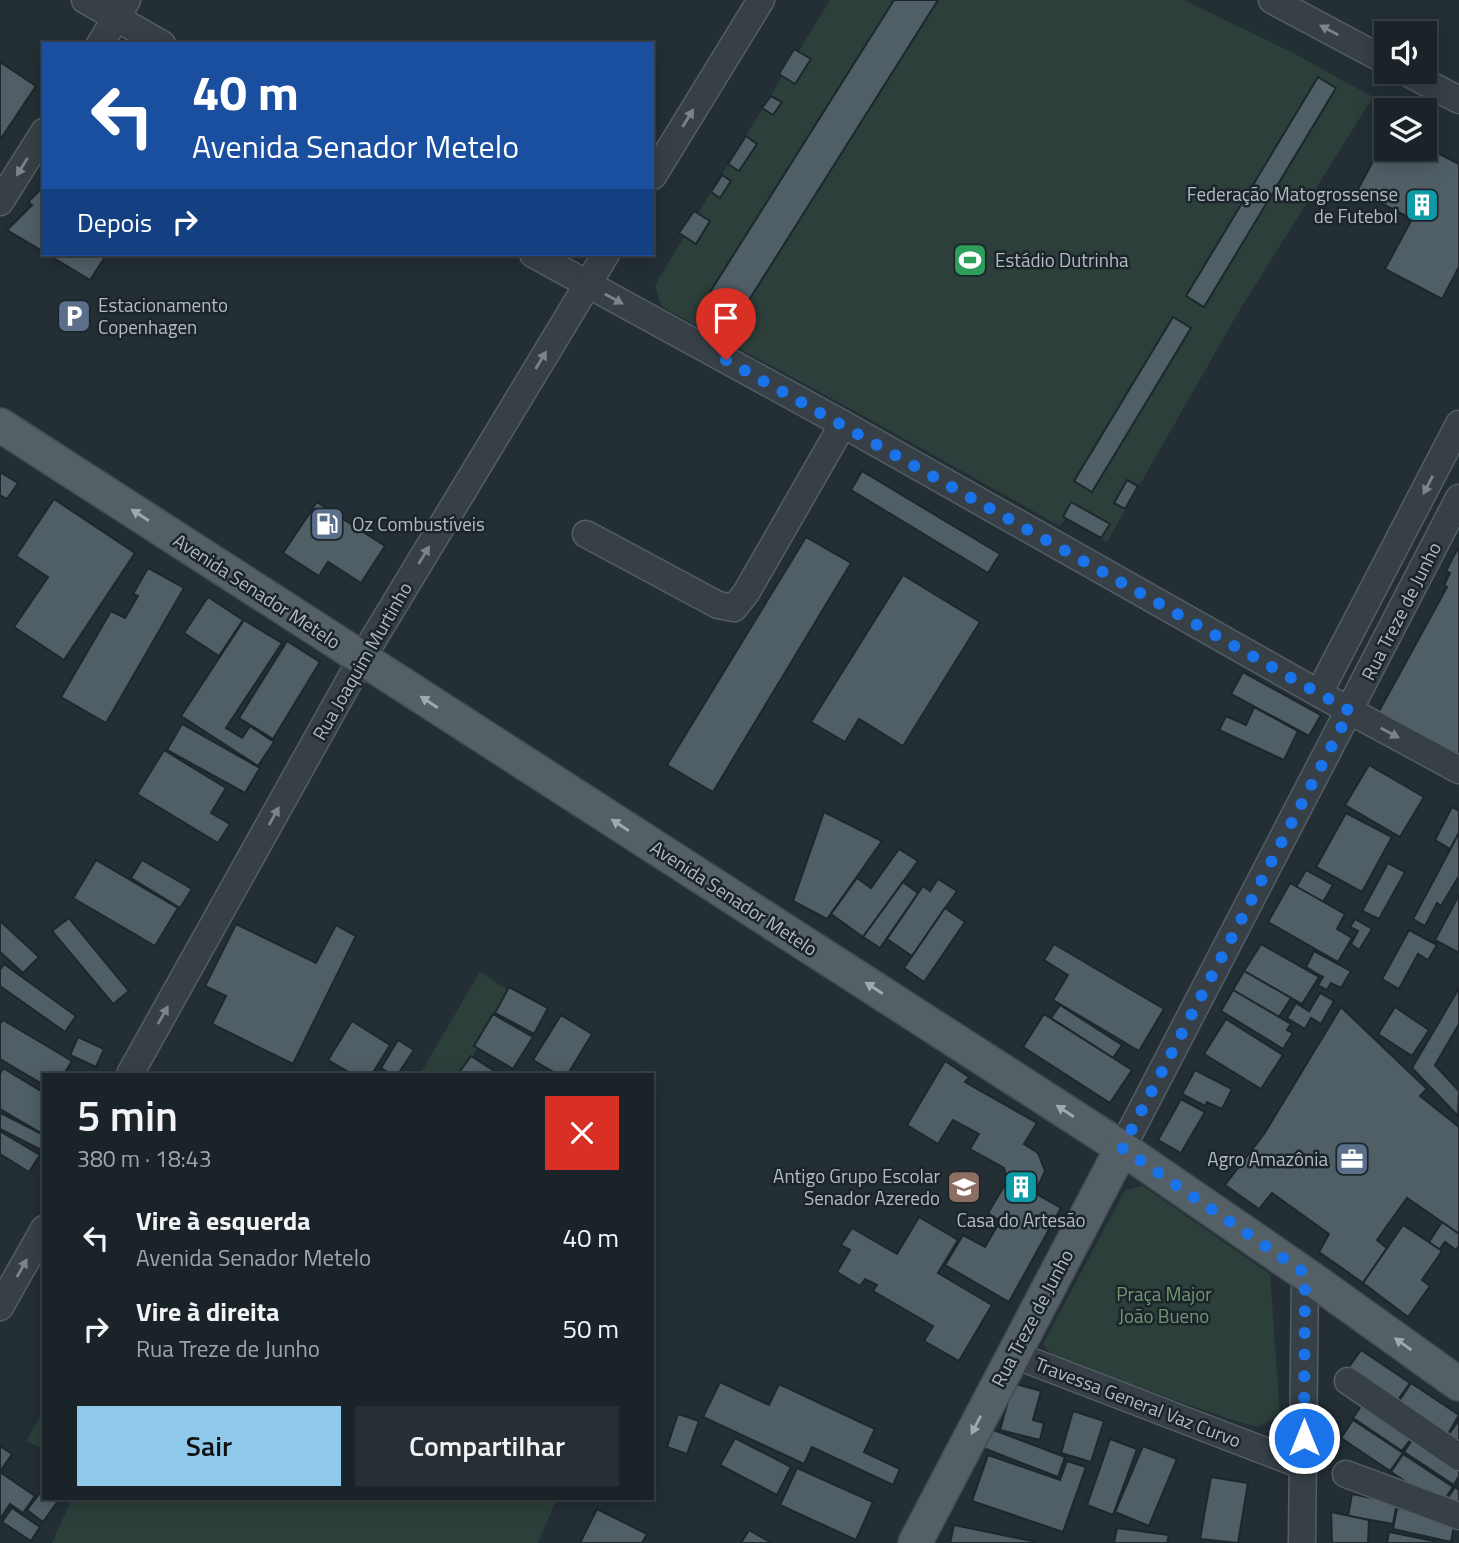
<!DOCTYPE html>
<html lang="pt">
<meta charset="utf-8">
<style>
:root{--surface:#1a2328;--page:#272f34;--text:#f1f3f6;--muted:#9fa4a8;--line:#384045;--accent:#8ec8ea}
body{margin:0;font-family:"Titillium Web",sans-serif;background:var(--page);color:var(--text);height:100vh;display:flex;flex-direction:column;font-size:26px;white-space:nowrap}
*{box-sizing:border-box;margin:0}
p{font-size:23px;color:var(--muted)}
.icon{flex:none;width:38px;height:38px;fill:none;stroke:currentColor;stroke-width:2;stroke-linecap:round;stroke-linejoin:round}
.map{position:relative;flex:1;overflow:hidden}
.side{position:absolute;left:42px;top:1073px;width:612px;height:427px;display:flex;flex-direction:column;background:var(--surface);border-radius:0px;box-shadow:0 4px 18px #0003,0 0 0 2px var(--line)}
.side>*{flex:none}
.hud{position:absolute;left:42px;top:42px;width:612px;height:214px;border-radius:0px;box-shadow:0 4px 18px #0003,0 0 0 2px var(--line);background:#1a4fa0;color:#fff;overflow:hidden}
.buttons{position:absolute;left:1374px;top:21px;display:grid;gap:14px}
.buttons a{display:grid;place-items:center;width:63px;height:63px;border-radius:0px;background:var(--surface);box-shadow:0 4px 18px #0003,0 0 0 2px var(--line);font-size:35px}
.pin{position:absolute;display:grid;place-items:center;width:60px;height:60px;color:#fff;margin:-72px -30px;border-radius:50% 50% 50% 0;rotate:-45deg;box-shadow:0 0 7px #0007}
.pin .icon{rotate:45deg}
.me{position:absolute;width:77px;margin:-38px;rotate:0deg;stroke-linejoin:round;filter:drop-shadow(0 0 5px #0008)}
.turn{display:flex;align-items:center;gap:24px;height:147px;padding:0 35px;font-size:32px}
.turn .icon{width:91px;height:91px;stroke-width:2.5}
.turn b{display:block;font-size:49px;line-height:60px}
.then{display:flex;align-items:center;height:66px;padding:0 35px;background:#0003;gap:14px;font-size:26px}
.round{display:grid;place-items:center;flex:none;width:74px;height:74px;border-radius:0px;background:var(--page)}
.headline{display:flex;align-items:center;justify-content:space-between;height:119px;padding:0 35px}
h1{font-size:42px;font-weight:600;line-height:52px}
.action{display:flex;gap:14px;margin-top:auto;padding:14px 35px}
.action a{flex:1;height:80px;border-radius:0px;background:var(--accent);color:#111;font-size:28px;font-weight:600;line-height:80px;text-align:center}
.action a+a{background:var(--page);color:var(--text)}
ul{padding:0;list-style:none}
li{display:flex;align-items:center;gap:21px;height:91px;padding:0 35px}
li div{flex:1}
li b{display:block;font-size:26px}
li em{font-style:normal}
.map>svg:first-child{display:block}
.green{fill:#2c3f3a}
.building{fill:#505e66;stroke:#1d272c;stroke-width:2}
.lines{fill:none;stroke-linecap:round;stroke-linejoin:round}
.minor-casing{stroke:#545e64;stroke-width:29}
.major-casing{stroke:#424c52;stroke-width:36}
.minor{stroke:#364046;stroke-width:26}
.major{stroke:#546066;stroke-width:33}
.oneway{fill:#7a848a}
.oneway2{fill:#9eaab0}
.route{stroke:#1a73e8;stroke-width:12;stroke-dasharray:0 21.6}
.labels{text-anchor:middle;stroke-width:5;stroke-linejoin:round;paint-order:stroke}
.poi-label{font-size:19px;fill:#b1bcc2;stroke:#1b252a;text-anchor:end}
.street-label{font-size:19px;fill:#b1bcc2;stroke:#1b252a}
.park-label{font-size:19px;fill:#739672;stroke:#1b252a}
</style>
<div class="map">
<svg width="1459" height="1543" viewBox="0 0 1459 1543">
<rect width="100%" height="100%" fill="#232f35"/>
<g class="green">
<path d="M830 0H1184L1293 53 1373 97 1239 311 1107 542 1065 519 1060 526 860 414 661 306 655 285 684 237 679 233 694 211 698 213 782 77 779 74 794 49 799 51Z"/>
<path d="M480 972 509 991 463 1074H420Z"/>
<path d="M1143 1186 1270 1274 1280 1416 1258 1427 1229 1419 1053 1357 1043 1344 1125 1190Z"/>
<path d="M44 1410V1449L26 1441Z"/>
<path d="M72 1498H557L538 1543H52Z"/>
</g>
<g class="building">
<path d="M894 0H938L732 327 700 308Z"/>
<path d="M794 49 811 59 795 84 779 74Z"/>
<path d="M0 62 36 86 0 140Z"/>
<path d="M1318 77 1336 88 1204 307 1186 296Z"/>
<path d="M771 96 782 102 773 115 762 108Z"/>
<path d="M746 136 757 144 739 171 728 164Z"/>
<path d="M1386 137V149H1424V146L1459 164V267L1442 299 1385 269 1412 219 1357 191Z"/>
<path d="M722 175 731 181 720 198 711 192Z"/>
<path d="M44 186V252L7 230 32 205 28 202Z"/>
<path d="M694 211 710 221 696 244 679 233Z"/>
<path d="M47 254H107L90 280Z"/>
<path d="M1173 317 1191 328 1092 492 1074 481Z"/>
<path d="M862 471 1000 554 988 573 851 490Z"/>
<path d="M0 472 18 483 7 499 0 495Z"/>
<path d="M1127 480 1138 486 1125 509 1114 503Z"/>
<path d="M54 499 135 553 64 660 14 627 48 577 16 556Z"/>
<path d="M317 502 385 546 361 583 328 562 319 576 283 553Z"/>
<path d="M1071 502 1110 524 1101 538 1063 517Z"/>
<path d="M806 537 851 563 713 792 667 765Z"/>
<path d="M1459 546V755L1378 713 1447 587 1444 585 1450 573 1446 571Z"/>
<path d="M148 568 184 588 106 723 61 697 111 611 125 618 138 596 133 594Z"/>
<path d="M903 575 980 622 903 746 859 719 845 742 811 722Z"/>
<path d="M208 597 243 620 219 656 184 633Z"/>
<path d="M244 620 282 643 226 728 242 738 250 726 274 742 258 766 181 716Z"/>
<path d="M287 641 320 662 273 739 239 718Z"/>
<path d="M1243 672 1321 715 1309 736 1231 694Z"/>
<path d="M1254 707 1298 731 1284 760 1219 730 1226 716 1246 725Z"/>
<path d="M182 724 260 768 245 793 167 750Z"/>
<path d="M164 750 226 788 211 813 230 824 218 843 137 794Z"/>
<path d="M1369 765 1424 797 1400 837 1345 805Z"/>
<path d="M1452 807 1459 811V833L1450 849 1435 840Z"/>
<path d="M824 812 882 841 827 919 793 901Z"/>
<path d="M1346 813 1392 837 1362 892 1316 867Z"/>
<path d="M1459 833V876L1441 906 1437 903 1425 926 1413 919Z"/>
<path d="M899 849 918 861 863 937 831 914 857 878 871 888Z"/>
<path d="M96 860 178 908 155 946 73 898Z"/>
<path d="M142 860 192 889 180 908 131 878Z"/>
<path d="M1388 863 1405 872 1379 919 1362 911Z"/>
<path d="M1306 870 1333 885 1323 902 1296 887Z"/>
<path d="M938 879 957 891 912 956 887 939 923 886 930 891Z"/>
<path d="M903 882 918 893 880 948 863 937Z"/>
<path d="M1290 883 1345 914 1337 929 1352 938 1338 962 1268 922Z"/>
<path d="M1459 895V953L1435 940Z"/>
<path d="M945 908 965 922 924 982 904 968Z"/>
<path d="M69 918 129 991 113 1004 52 931Z"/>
<path d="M1355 919 1372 929 1359 950 1351 944 1358 931 1350 927Z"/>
<path d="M0 921 39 957 23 973 0 952Z"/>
<path d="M236 924 316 963 336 925 356 936 293 1064 212 1024 226 996 205 986Z"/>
<path d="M1409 930 1437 945 1428 960 1418 954 1399 989 1382 979Z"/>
<path d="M1054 944 1164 1009 1139 1051 1053 1000 1068 975 1044 960Z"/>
<path d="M1261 944 1319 977 1302 1004 1244 971Z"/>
<path d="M1314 951 1351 971 1341 988 1331 983 1327 990 1318 985 1323 977 1306 967Z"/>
<path d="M4 964 76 1016 65 1032 0 986V970Z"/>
<path d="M1244 971 1291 998 1279 1017 1233 990Z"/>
<path d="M509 987 548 1008 534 1034 495 1013Z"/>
<path d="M1459 988V1024L1435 1065 1459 1091 1458 1116 1412 1068Z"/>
<path d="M1233 990 1291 1024 1287 1030 1293 1033 1283 1049 1221 1011Z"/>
<path d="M1320 993 1334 1001 1321 1024 1311 1018 1305 1029 1287 1018 1296 1003 1309 1011Z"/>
<path d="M1060 1005 1122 1045 1113 1058 1051 1018Z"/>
<path d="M1341 1007 1427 1089 1420 1096 1459 1127V1234L1407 1198 1377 1240 1387 1248 1363 1283 1319 1252 1329 1234 1272 1193 1259 1209 1225 1185 1264 1134Z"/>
<path d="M1395 1007 1429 1030 1412 1056 1378 1034Z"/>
<path d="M493 1014 533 1037 513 1069 474 1046Z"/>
<path d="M1044 1014 1132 1070 1110 1103 1023 1047Z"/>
<path d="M561 1015 592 1034 568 1074H557L533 1060Z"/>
<path d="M1226 1019 1283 1055 1261 1089 1204 1054Z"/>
<path d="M3 1020 72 1061 64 1074H44V1085L0 1059V1024Z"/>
<path d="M352 1021 390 1045 372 1074H352L328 1060Z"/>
<path d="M78 1037 104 1049 96 1067 70 1055Z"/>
<path d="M398 1040 414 1050 398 1074H391L381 1068Z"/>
<path d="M471 1056 499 1074H458Z"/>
<path d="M945 1061 969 1077 965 1082 1037 1123 1024 1144 1038 1153 1045 1171 1035 1193 1061 1208 1009 1302 945 1265 963 1235 985 1247 1000 1221 988 1213 1007 1181 1004 1168 970 1149 979 1134 953 1120 938 1144 907 1125Z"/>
<path d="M3 1068 44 1093V1128L41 1133 0 1109V1074Z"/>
<path d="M1195 1070 1232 1089 1222 1109 1207 1102 1205 1106 1182 1094Z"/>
<path d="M1181 1099 1205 1112 1181 1153 1158 1140Z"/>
<path d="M0 1113 44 1135 43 1151 0 1129Z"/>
<path d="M0 1131 40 1155 29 1172 0 1154Z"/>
<path d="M919 1217 958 1240 938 1273 992 1305 959 1361 924 1341 933 1326 873 1291 877 1285 865 1279 860 1286 837 1272 850 1250 841 1245 852 1228 897 1254Z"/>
<path d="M1442 1222 1459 1234V1246L1456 1250 1445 1242 1439 1250 1429 1242Z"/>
<path d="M1403 1225 1442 1251 1422 1280 1430 1286 1408 1317 1363 1283Z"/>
<path d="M1361 1350 1410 1383 1398 1400 1349 1367Z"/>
<path d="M720 1382 769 1405 779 1384 875 1429 864 1452 900 1469 893 1485 812 1447 804 1464 703 1417Z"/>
<path d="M1013 1383 1041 1391 1033 1420 1044 1423 1040 1440 1000 1430Z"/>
<path d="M1411 1383 1459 1415 1448 1434 1399 1401Z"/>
<path d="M1365 1400 1415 1433 1402 1451 1353 1418Z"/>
<path d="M1073 1411 1104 1421 1091 1462 1061 1453Z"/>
<path d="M678 1414 699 1421 687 1454 667 1447Z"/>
<path d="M1353 1420 1403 1453 1390 1471 1341 1438Z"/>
<path d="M1459 1420V1441L1449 1434Z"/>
<path d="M991 1429 1065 1457 1058 1477 983 1448Z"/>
<path d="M1416 1434 1459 1462V1476L1454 1485 1404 1452Z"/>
<path d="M735 1438 791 1467 777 1495 720 1465Z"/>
<path d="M1110 1439 1137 1449 1113 1515 1087 1505Z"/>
<path d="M0 1446 12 1454 1 1470H0Z"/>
<path d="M1143 1446 1177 1459 1149 1526 1115 1512Z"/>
<path d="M1403 1454 1453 1487 1441 1505 1391 1472Z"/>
<path d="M988 1455 1060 1480 1067 1461 1086 1467 1063 1532 972 1501Z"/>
<path d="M797 1468 873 1502 856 1540 780 1505Z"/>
<path d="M0 1472 35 1496 23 1513 10 1504 0 1519Z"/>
<path d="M1211 1477 1248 1483 1238 1543 1200 1539Z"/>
<path d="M1455 1487 1459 1490V1515L1443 1505Z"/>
<path d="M43 1489 44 1498H55L58 1501 43 1522 27 1510Z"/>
<path d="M1352 1494 1397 1503 1393 1524 1348 1516Z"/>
<path d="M12 1508 40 1527 31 1541 2 1522Z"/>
<path d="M1397 1508 1455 1520 1451 1542 1393 1529Z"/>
<path d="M597 1509 647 1534 642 1543H580Z"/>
<path d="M1331 1512 1369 1520 1368 1543H1332Z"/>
<path d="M954 1525 1037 1542 1036 1543H950Z"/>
<path d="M1117 1528 1169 1535 1167 1543H1114Z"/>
<path d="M749 1530 772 1543H741Z"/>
<path d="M1389 1532 1434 1541 1433 1543H1387Z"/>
</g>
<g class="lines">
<g class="minor-casing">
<g id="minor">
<path d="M85 0 162 44"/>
<path d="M1272 0 1386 61"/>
<path d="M100 44 127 0"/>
<path d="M1406 72 1459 100"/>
<path d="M653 176 761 0"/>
<path d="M0 202 44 132"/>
<path d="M533 254 843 424 1350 711 1459 770"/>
<path d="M586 534 718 605 734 608 746 593 843 424"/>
<path d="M1319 693 1459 424"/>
<path d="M130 1074 362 658 606 254"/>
<path d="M1122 1148 1459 498"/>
<path d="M0 1307 44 1229"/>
<path d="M1012 1354 1304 1466"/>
<path d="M1348 1381 1459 1457"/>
<path d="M1346 1474 1459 1516"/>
<path d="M1302 1543 1305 1274"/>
</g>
</g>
<g class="major-casing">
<g id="major">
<path d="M0 425 1122 1148 1305 1274 1459 1384"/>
<path d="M915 1543 1122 1148"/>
</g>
</g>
<use href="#minor" class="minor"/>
<use href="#major" class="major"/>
</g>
<defs><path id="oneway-solid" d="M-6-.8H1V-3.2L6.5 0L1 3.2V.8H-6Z" transform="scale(1.75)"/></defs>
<g class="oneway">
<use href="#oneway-solid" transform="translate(1329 30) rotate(-152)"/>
<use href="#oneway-solid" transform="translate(688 118) rotate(-59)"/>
<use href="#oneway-solid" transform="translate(22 167) rotate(122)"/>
<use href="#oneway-solid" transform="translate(614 299) rotate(29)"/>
<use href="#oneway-solid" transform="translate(541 360) rotate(-59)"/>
<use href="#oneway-solid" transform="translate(1428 485) rotate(117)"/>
<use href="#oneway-solid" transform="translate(424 555) rotate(-59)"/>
<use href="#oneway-solid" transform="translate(1390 733) rotate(28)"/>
<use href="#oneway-solid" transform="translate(274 816) rotate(-61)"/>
<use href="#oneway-solid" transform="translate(163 1015) rotate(-61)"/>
<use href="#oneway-solid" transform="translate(22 1268) rotate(-61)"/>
</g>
<g class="oneway2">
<use href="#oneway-solid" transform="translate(140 515) rotate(-147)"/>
<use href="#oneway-solid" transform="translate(429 702) rotate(-147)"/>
<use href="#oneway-solid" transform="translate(620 825) rotate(-147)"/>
<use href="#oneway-solid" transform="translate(874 988) rotate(-147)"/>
<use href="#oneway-solid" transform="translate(1065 1111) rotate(-147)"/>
<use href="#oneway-solid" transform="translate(1403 1344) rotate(-144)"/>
<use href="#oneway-solid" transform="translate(976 1425) rotate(117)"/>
</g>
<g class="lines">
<path class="route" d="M726 360 1350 711 1122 1148 1305 1273 1304 1438"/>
</g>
<defs>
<g id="building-square" transform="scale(1.75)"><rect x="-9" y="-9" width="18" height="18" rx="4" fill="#0f9aa8" stroke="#1b252a"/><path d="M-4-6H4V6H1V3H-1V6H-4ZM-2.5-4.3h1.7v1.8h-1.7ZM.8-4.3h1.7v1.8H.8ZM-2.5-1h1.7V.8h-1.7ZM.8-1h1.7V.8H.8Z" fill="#fff"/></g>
<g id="stadium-square" transform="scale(1.75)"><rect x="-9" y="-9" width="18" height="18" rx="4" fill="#2e9e5b" stroke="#1b252a"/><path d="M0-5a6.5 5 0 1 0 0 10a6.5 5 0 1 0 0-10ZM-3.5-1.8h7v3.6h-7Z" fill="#fff"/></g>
<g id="parking-square" transform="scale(1.75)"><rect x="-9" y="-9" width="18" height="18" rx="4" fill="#5c6f8a" stroke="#1b252a"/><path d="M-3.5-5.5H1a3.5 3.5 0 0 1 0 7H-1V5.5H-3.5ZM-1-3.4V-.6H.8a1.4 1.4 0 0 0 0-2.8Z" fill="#fff"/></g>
<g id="fuel-square" transform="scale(1.75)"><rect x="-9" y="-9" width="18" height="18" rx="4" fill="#5c6f8a" stroke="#1b252a"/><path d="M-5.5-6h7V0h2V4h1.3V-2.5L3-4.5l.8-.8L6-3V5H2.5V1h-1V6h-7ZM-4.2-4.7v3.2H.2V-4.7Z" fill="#fff"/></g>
<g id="office-square" transform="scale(1.75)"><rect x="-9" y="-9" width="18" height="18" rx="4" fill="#5c6f8a" stroke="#1b252a"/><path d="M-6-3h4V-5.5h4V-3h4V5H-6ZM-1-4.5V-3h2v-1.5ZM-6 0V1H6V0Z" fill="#fff"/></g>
<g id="school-square" transform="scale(1.75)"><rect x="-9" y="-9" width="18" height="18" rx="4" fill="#8d6e63" stroke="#1b252a"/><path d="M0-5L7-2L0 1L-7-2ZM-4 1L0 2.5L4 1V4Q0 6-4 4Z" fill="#fff"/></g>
</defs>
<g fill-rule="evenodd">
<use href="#building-square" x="1422" y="205"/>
<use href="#stadium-square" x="970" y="260"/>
<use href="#parking-square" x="74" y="316"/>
<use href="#fuel-square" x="327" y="524"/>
<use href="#office-square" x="1352" y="1159"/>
<use href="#school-square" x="964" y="1187"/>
<use href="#building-square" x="1021" y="1187"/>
</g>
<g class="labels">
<g class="poi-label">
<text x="1398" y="201">Federação Matogrossense<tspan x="1398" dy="22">de Futebol</tspan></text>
<text x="995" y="267" text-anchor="start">Estádio Dutrinha</text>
<text x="98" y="312" text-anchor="start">Estacionamento<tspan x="98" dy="22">Copenhagen</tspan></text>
<text x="352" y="531" text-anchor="start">Oz Combustíveis</text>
<text x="1328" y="1166">Agro Amazônia</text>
<text x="940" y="1183">Antigo Grupo Escolar<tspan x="940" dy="22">Senador Azeredo</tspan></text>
<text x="1021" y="1227" text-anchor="middle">Casa do Artesão</text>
</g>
<g class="street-label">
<text transform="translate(257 591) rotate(33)" y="7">Avenida Senador Metelo</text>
<text transform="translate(1401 611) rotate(-63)" y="7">Rua Treze de Junho</text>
<text transform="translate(362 661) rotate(-60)" y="7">Rua Joaquim Murtinho</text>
<text transform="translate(734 898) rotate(33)" y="7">Avenida Senador Metelo</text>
<text transform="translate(1032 1318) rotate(-62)" y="7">Rua Treze de Junho</text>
<text transform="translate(1138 1402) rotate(21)" y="7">Travessa General Vaz Curvo</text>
</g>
<g class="park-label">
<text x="1164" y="1301">Praça Major<tspan x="1164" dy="22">João Bueno</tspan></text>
</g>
</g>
</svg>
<div class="buttons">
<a><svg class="icon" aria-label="sound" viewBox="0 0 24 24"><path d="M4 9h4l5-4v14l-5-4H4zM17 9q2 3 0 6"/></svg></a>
<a><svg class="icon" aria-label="layers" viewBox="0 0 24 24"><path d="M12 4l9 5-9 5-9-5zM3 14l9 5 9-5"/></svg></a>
</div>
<div class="pin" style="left:726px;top:360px;background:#d93025"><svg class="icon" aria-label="arrive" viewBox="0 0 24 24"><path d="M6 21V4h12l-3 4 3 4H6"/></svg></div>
<svg class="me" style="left:1304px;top:1438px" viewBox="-20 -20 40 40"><circle r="17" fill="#1a73e8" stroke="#fff" stroke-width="3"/><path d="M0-11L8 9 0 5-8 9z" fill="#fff"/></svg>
<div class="hud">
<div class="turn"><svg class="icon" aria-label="left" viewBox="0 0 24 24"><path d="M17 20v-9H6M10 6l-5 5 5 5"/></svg><div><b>40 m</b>Avenida Senador Metelo</div></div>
<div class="then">Depois<svg class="icon" aria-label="right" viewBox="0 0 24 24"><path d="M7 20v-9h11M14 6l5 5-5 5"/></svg></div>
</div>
<section class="side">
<div class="headline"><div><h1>5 min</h1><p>380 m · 18:43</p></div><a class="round" style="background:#d93025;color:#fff"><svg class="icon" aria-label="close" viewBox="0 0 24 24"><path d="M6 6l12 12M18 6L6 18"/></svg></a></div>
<ul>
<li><svg class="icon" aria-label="left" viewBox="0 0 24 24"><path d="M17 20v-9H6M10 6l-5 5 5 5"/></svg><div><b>Vire à esquerda</b><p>Avenida Senador Metelo</p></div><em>40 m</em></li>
<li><svg class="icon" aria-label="right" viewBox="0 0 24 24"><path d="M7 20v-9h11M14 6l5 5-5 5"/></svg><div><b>Vire à direita</b><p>Rua Treze de Junho</p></div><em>50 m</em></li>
</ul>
<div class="action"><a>Sair</a><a>Compartilhar</a></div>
</section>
</div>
